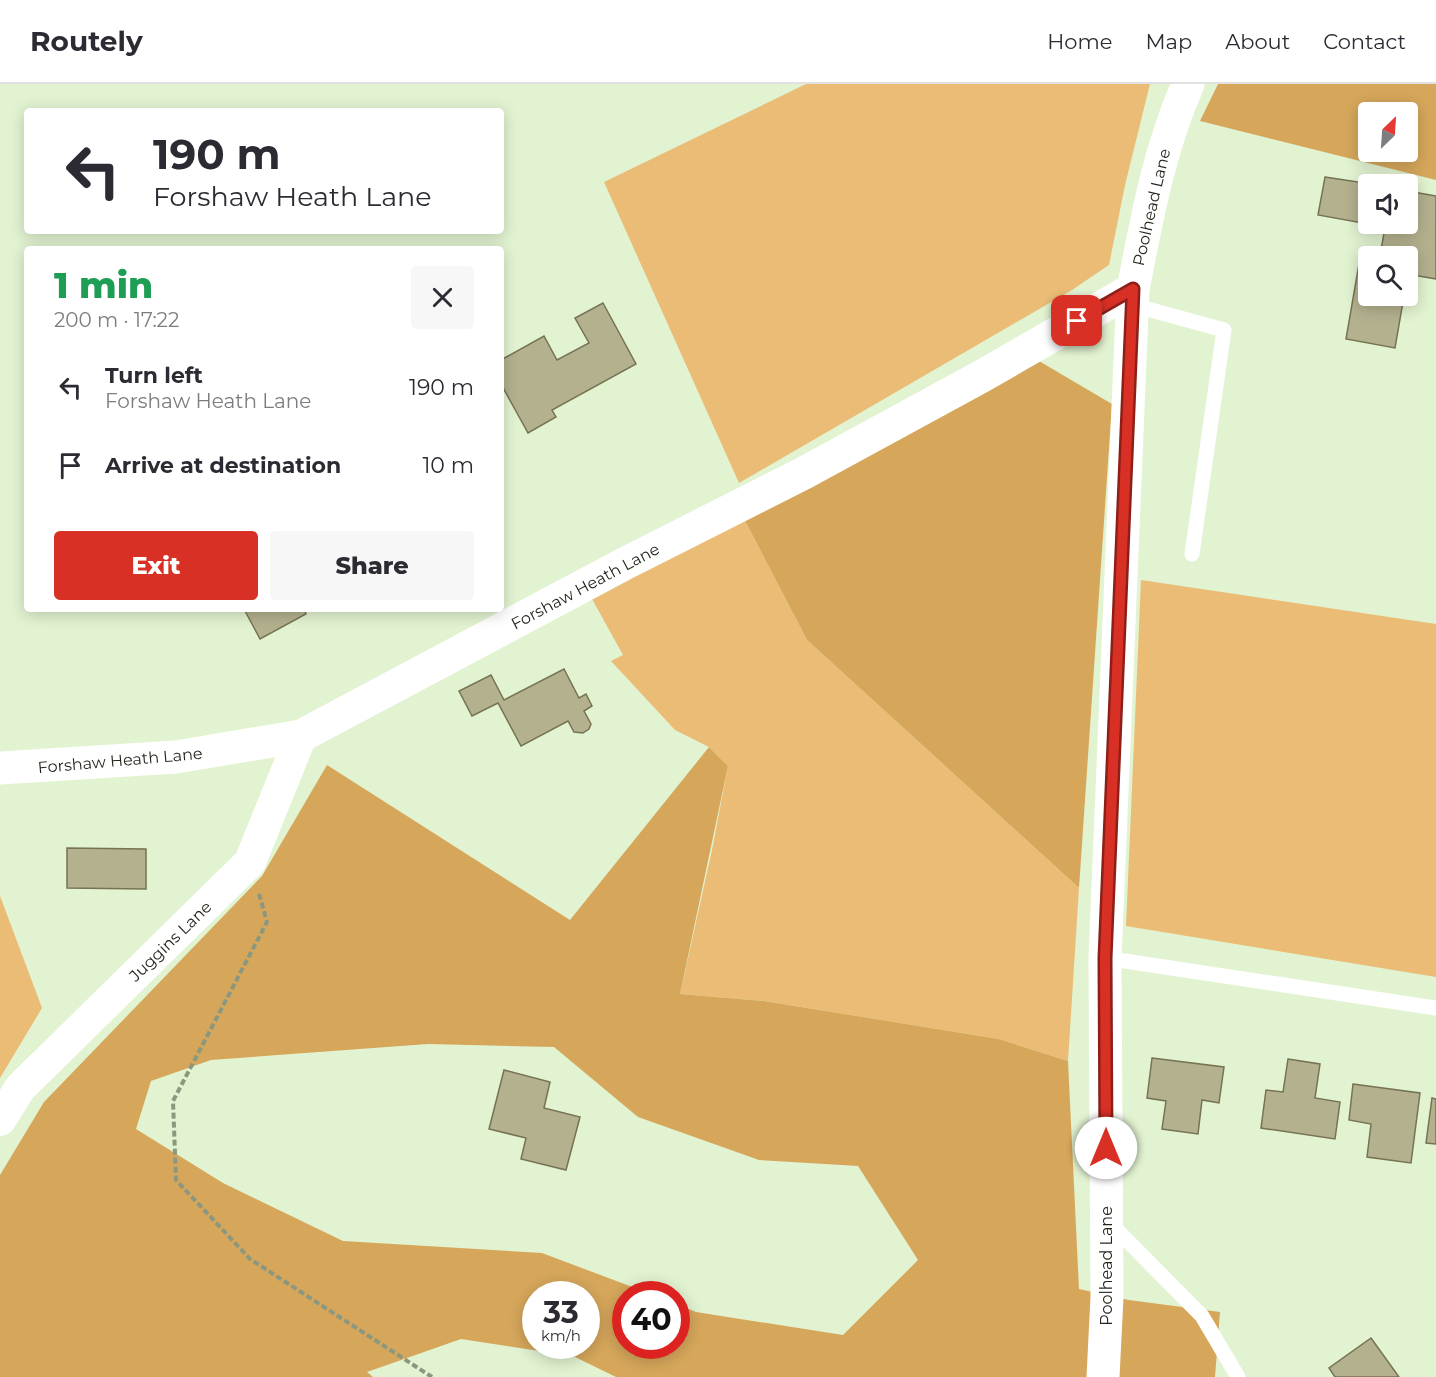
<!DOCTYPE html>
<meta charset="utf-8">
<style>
:root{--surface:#fff;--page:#f7f7f7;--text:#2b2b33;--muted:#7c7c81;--line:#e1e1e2;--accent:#d93025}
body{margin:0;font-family:Montserrat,sans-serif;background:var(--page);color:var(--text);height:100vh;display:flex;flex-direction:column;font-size:22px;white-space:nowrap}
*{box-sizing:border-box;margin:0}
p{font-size:20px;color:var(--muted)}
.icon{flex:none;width:33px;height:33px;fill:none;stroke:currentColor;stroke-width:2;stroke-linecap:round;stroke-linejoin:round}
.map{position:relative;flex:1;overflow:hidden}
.panel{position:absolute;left:24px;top:162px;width:480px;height:366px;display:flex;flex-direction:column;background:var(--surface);border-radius:6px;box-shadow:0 3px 15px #0003}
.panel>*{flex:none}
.top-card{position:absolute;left:24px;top:24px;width:480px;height:126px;border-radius:6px;box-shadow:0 3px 15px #0003;background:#fff;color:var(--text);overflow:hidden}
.needle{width:39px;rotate:25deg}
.tools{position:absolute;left:1358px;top:18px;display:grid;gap:12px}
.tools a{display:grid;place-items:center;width:60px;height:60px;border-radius:6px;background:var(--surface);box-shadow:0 3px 15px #0003;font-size:30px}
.speed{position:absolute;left:522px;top:1197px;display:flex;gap:12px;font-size:30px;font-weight:700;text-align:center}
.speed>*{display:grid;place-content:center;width:78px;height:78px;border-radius:50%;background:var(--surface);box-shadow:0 3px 15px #0003;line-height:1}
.speed small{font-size:15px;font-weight:400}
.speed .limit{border:9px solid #d22;background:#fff;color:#111}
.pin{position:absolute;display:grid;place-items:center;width:51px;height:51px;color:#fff;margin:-26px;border-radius:12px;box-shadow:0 3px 9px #0006}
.me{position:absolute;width:66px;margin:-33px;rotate:0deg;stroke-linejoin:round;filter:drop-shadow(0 0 4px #0008)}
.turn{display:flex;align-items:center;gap:21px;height:126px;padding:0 30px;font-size:27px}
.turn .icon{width:78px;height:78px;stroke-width:2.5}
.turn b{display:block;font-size:42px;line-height:51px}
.round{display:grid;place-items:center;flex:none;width:63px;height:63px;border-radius:6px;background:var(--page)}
.headline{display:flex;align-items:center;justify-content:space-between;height:102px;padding:0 30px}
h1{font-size:36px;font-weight:800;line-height:45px;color:#1e9e55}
.cta{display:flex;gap:12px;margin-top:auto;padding:12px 30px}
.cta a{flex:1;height:69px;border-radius:6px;background:var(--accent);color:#fff;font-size:24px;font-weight:800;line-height:69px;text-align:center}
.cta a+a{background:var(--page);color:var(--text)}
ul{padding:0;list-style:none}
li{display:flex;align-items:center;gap:18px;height:78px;padding:0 30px}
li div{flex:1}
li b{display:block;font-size:22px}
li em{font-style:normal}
header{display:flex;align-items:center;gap:36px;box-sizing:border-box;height:84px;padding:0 30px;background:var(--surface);border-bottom:2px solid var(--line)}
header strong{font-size:28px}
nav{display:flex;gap:33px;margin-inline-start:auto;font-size:21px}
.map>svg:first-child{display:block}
.green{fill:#eabc76}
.forest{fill:#d6a75b;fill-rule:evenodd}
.building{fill:#b4b18f;stroke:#767353;stroke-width:1.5}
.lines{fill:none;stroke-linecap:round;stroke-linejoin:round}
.path{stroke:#8b977f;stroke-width:4;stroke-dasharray:6 3;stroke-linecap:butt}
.service{stroke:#fff;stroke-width:15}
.minor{stroke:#fff;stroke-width:32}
.tertiary{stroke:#fff;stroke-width:33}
.route-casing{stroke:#8d1f18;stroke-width:15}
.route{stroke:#d93025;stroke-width:10}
.labels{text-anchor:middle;stroke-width:5;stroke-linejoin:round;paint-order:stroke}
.street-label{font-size:16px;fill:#1f2519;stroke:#fff}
</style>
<header>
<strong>Routely</strong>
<nav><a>Home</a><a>Map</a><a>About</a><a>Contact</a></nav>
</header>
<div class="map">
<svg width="1436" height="1293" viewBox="0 0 1436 1293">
<rect width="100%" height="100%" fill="#e2f3d1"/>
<g class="green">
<path d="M806 0H1150L1125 101 1109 181 1072 206 739 399 604 98Z"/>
<path d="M743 433 807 556 1079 804 1068 977 999 955 764 917 680 910 712 766 728 682 709 663 675 646 611 577 623 571 592 515Z"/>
<path d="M1141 496 1436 540V893L1126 842Z"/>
<path d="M0 812 42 924 0 994Z"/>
</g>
<g class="forest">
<path d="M1218 0H1436V96L1200 37ZM1368 28H1407V68H1368Z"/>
<path d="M1039 277 1112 320 1079 804 807 556 743 433Z"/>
<path d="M709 663 728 682 680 910 764 917 999 955 1068 977 1079 1205 1129 1216 1220 1228 1215 1293H616L573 1272 461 1255 367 1288 373 1293H0V1091L44 1018 262 792 327 681 570 836ZM428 960 554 963 638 1033 759 1076 858 1082 918 1176 843 1251 696 1228 677 1220 676 1262H626V1210H651L542 1169 343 1157 223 1099 136 1045 151 997 211 976ZM536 1210H586V1262H536Z"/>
</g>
<g class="building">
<path d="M1325 93 1371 100H1368V140H1407V107L1436 112V195L1407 190V193V172H1380L1385 143 1318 131Z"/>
<path d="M1360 174 1368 175V212H1404L1395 264 1346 255Z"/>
<path d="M603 219 636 280 552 326 556 333 528 349 501 300V276L544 252 557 276 589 259 575 234Z"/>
<path d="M244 525H304L306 530 260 555Z"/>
<path d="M564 585 579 614 586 610 592 622 584 627 591 640 589 645 583 649 574 648 568 637 521 662 498 619 472 632 459 607 491 591 504 616Z"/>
<path d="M67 764 146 765V805L67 804Z"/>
<path d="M1152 974 1224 983 1219 1019 1202 1016 1198 1050 1162 1045 1166 1017 1147 1014Z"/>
<path d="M1288 975 1320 980 1315 1014 1340 1018 1335 1055 1261 1044 1266 1006 1283 1008Z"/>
<path d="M504 986 550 998 544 1024 580 1033 566 1086 521 1075 526 1054 489 1045Z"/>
<path d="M1353 1000 1420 1009 1411 1079 1367 1073 1371 1040 1349 1036Z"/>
<path d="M1432 1014 1436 1015V1060L1426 1059Z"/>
<path d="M1371 1254 1399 1293H1335L1329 1284Z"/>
</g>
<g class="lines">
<path class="path" d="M259 810 267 838 173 1017 176 1096 250 1175 432 1293"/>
<g class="service">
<path d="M1133 221 1224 246 1192 470"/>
<path d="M1105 874 1436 924"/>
<path d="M1108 1137 1202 1232 1238 1293"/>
</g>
<path class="minor" d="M0 1036 20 1004 250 778 301 652"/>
<g class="tertiary">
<path d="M0 684 176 673 301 652 626 479 804 389 984 291 1133 205"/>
<path d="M1103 1293 1107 1213 1105 874 1133 205C1147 134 1159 66 1188 0"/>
</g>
</g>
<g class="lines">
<g class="route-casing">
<path id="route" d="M1077 237 1133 205 1105 874 1106 1064"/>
</g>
<use href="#route" class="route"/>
</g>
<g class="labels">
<g class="street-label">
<text transform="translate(1151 123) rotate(-77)" y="6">Poolhead Lane</text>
<text transform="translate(585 502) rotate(-28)" y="6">Forshaw Heath Lane</text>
<text transform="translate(120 676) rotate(-5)" y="6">Forshaw Heath Lane</text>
<text transform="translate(170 857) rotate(-44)" y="6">Juggins Lane</text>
<text transform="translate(1106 1182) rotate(-90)" y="6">Poolhead Lane</text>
</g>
</g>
</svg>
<div class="tools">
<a><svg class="needle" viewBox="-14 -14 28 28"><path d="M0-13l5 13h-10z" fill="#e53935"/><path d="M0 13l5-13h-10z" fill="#7c7c81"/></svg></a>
<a><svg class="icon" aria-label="sound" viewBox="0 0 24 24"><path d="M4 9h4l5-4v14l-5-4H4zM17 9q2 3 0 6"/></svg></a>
<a><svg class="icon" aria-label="search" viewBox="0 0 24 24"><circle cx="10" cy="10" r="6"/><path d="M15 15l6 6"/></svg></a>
</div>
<div class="speed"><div>33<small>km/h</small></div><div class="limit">40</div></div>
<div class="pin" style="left:1077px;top:237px;background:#d93025"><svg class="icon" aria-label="arrive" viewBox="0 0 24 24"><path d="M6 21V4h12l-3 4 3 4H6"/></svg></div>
<svg class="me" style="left:1106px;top:1064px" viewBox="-20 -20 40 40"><circle r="19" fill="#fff"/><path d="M0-13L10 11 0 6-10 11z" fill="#d93025"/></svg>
<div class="top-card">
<div class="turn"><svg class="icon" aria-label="left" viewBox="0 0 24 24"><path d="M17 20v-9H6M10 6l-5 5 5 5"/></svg><div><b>190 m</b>Forshaw Heath Lane</div></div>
</div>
<section class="panel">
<div class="headline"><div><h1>1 min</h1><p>200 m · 17:22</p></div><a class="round"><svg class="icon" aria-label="close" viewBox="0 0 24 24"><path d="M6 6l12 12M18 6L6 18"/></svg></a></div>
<ul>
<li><svg class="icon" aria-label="left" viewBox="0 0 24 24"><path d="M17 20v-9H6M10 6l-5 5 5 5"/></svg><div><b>Turn left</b><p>Forshaw Heath Lane</p></div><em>190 m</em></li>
<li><svg class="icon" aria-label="arrive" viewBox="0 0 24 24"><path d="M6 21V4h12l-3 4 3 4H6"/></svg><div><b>Arrive at destination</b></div><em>10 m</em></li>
</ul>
<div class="cta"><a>Exit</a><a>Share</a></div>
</section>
</div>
